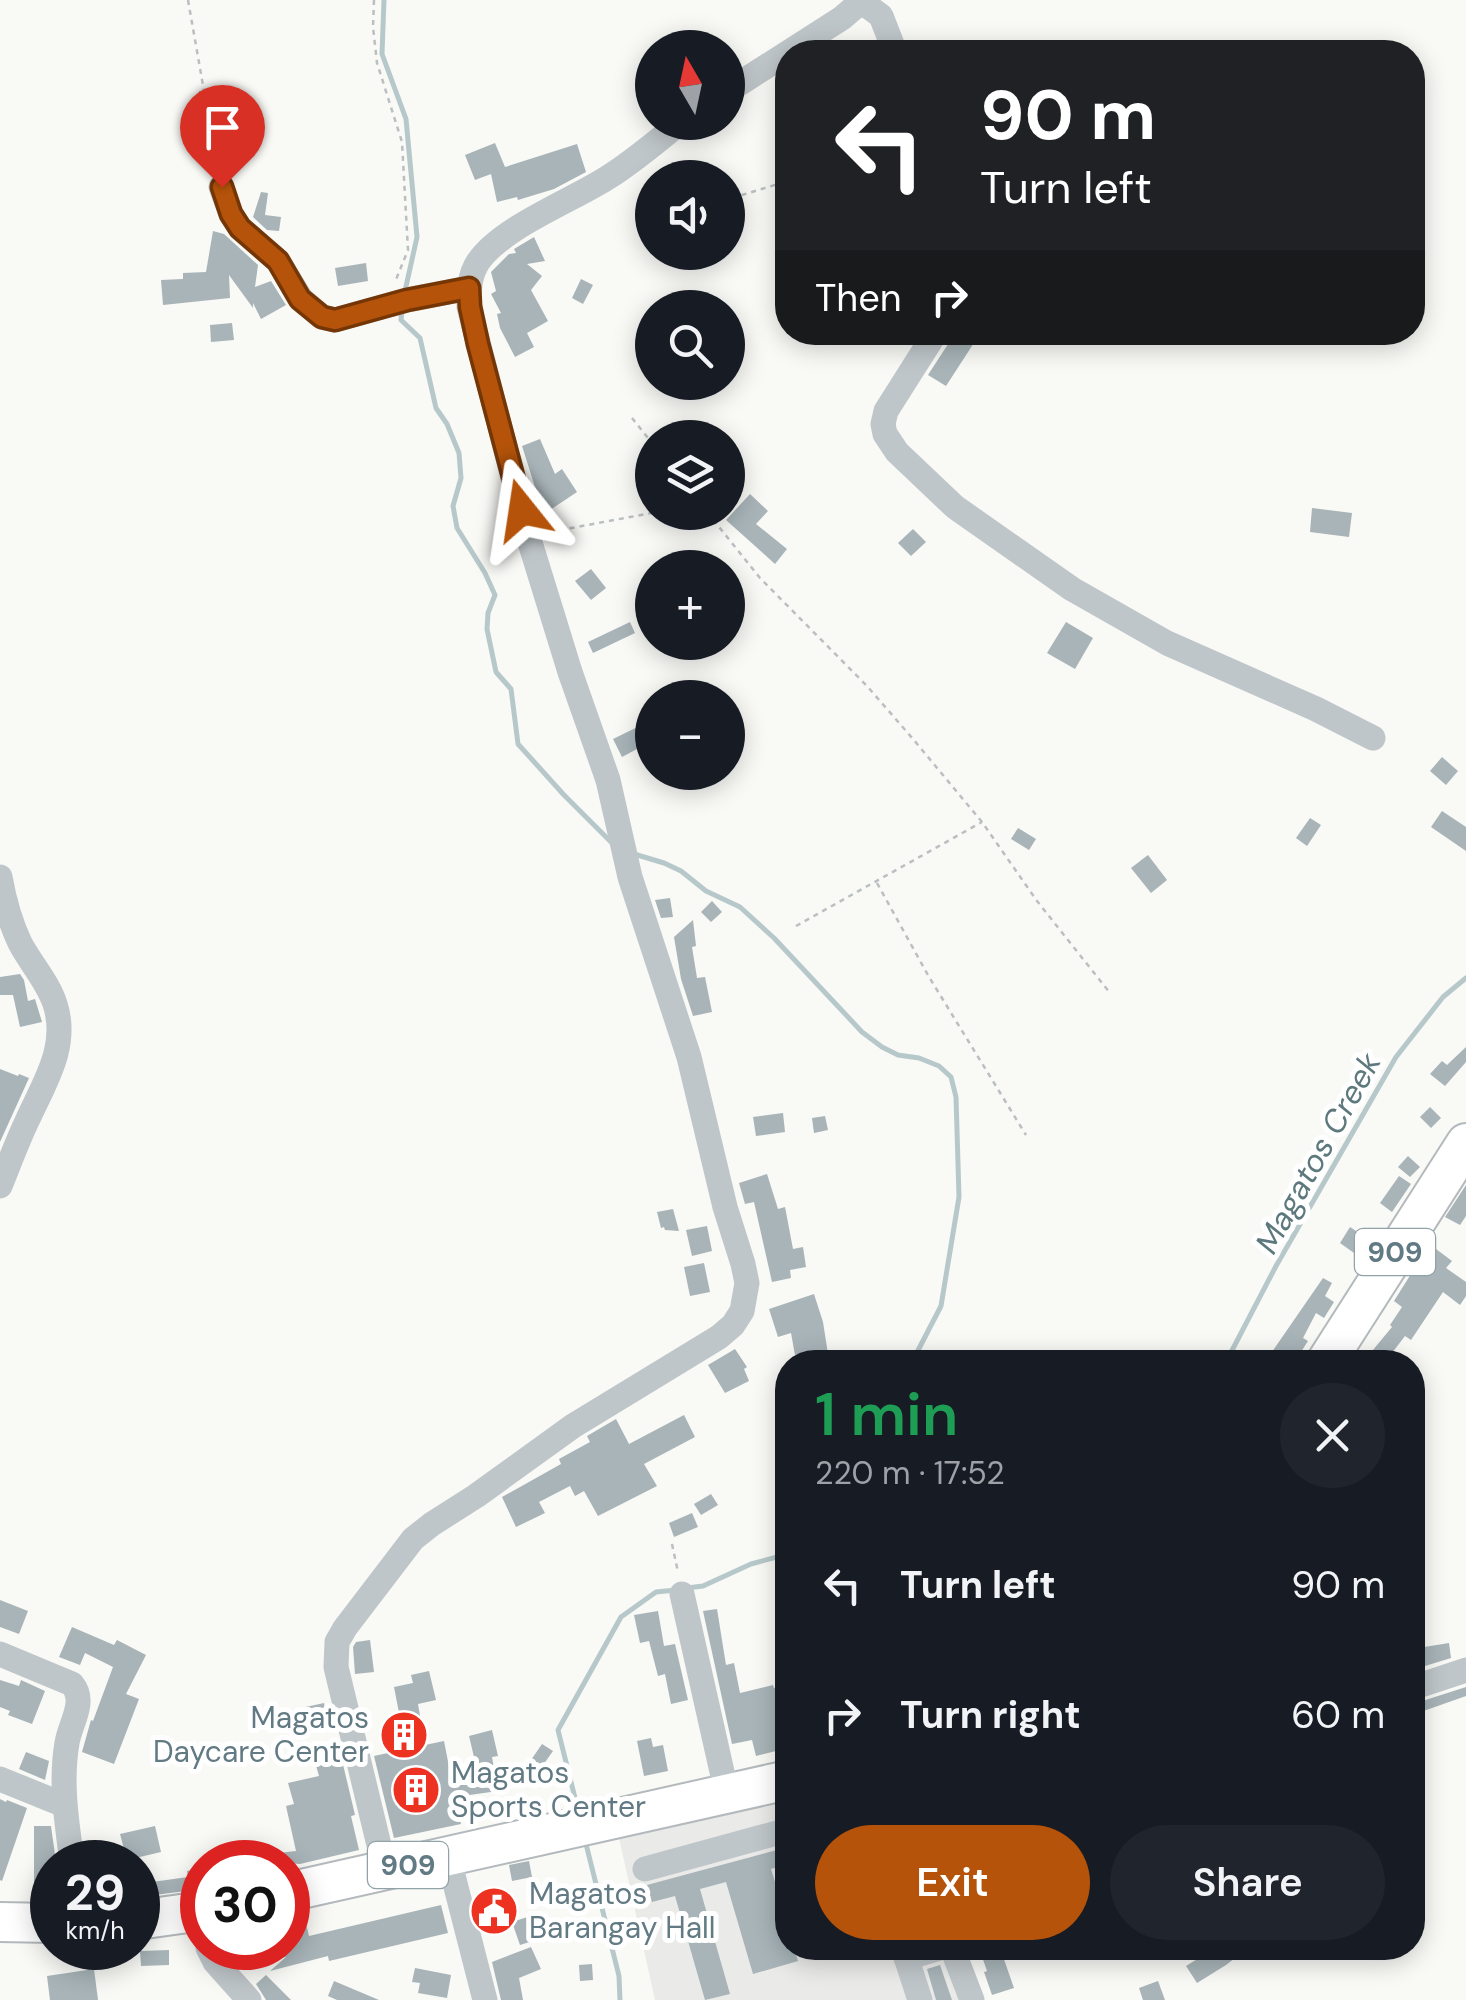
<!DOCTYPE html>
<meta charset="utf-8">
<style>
:root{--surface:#171b24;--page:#20242c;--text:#f1f3f6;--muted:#9ea1a6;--accent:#b45309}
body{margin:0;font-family:"DM Sans",sans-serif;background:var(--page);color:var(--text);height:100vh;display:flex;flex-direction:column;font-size:38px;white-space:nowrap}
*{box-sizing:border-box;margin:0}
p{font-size:32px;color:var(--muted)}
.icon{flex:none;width:55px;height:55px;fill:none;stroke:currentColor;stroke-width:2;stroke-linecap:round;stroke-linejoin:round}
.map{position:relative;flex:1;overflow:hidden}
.details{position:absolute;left:775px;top:1350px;width:650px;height:610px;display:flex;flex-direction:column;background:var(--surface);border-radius:40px;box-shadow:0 5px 25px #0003}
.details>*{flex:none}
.guide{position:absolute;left:775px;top:40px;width:650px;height:305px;border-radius:40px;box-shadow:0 5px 25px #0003;background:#202124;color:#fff;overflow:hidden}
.needle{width:65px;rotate:351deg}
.fabs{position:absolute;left:635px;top:30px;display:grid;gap:20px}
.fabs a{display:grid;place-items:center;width:110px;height:110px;border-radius:50%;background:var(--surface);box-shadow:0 5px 25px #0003;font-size:50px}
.speed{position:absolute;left:30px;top:1840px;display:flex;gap:20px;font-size:50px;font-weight:700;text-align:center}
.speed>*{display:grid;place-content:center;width:130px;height:130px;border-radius:50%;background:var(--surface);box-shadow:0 5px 25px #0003;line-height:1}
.speed small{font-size:25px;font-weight:400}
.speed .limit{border:15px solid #d22;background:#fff;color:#111}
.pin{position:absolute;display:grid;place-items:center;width:85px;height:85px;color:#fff;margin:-102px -42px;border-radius:50% 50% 50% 0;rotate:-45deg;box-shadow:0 0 10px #0007}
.pin .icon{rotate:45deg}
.me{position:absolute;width:110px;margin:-55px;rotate:345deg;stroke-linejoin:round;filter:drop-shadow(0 0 8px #0008)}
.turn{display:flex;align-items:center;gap:35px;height:210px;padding:0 40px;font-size:45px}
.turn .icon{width:130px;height:130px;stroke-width:2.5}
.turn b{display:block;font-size:70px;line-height:85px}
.then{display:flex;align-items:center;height:95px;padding:0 40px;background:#0003;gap:20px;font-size:38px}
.round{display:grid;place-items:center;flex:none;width:105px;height:105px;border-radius:52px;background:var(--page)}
.head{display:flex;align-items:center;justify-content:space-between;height:170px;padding:0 40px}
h1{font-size:60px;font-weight:600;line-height:75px;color:#1e9e55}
.button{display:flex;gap:20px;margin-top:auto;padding:20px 40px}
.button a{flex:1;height:115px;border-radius:60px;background:var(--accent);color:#fff;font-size:40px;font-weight:600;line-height:115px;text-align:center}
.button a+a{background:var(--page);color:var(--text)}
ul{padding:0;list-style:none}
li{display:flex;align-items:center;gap:30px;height:130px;padding:0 40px}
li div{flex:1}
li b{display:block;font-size:38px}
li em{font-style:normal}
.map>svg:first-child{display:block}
.built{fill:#eaeae9}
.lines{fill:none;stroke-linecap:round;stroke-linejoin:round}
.stream{stroke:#b7c8ca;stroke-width:5}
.building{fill:#a8b4b8}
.highway-casing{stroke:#b3b9bc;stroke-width:42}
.path{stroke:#babfc1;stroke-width:2.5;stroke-dasharray:5 5;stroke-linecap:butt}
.minor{stroke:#bfc6c9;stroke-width:25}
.highway{stroke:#fff;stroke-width:38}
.route-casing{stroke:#753606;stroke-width:25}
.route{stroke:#b45309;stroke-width:18}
.labels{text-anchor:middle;stroke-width:10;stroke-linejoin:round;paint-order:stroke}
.shield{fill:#fff;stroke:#91a2a8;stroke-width:2.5}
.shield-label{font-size:28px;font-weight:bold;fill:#627a83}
.poi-label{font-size:30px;fill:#627a83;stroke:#fff;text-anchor:start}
.water-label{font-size:32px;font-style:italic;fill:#5d797d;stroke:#fff}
</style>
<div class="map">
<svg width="1466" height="2000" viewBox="0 0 1466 2000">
<rect width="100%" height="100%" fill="#f9f9f6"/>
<path class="built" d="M787 1797 788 1948H941L960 2000H655L619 1838Z"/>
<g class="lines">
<g class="stream">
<path d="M384 0 382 54 406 119 417 237 405 291"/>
<path d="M402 311 401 320 420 338 436 408 447 424 459 453 461 478 453 506 457 528 485 573 495 595 488 613 487 629 496 672 511 689 518 744 564 795 612 843"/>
<path d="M634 854 664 863 681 871 706 891 740 907 774 938 862 1032 882 1047 898 1055 919 1058 939 1066 951 1077 956 1097 959 1197 941 1306 912 1362"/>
<path d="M1226 1362 1276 1266 1396 1057 1443 997 1466 978"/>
<path d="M687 1588 703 1586 751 1564 788 1554"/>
<path d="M579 1814 558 1730 621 1617 656 1592 676 1590"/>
<path d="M585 1840 619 1976 620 2000"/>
</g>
</g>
<g class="building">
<path d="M219 90V106H199V91Z"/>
<path d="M495 143 505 167 577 144 586 172 554 189 518 200 517 197 497 202 491 174 475 180 465 155Z"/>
<path d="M261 192 268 193 265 215 281 217 279 231 267 230 253 217Z"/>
<path d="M213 231 224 234 258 265 255 287 271 281 286 305 261 319 253 303V308L229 275 230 298 163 305 161 280 183 279V273L206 272Z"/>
<path d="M534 237 545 261 527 264 542 276 531 290 548 321 527 333 534 347 515 357 500 328 497 314 501 313 491 294 496 291 491 272 509 254 516 253 514 249Z"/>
<path d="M366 263 368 281 338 286 335 268Z"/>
<path d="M581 279 593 285 583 304 572 298Z"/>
<path d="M232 323 234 340 211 342 210 325Z"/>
<path d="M952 332H981L946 386 928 375 950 341Z"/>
<path d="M540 439 555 474 562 469 577 492 550 510 535 487 522 446Z"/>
<path d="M750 494 768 511 756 524 787 549 775 564 726 520Z"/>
<path d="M1312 508 1352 513 1349 537 1310 532Z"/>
<path d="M913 529 926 542 911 556 898 543Z"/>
<path d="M591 569 606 588 591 600 575 581Z"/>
<path d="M630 622 635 633 593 653 588 642Z"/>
<path d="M1066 622 1093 638 1075 669 1047 653Z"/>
<path d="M652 720V741L622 757 613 739Z"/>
<path d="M1442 757 1458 771 1446 785 1430 771Z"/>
<path d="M1442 811 1466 827V851L1431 827Z"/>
<path d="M1310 818 1321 825 1307 846 1296 838Z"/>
<path d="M1018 828 1036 839 1029 850 1011 839Z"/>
<path d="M1148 855 1167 880 1151 893 1131 868Z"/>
<path d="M670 898 673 917 661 918 655 900Z"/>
<path d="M712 901 722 912 711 922 701 912Z"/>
<path d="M693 920 696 946 692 947 697 978 705 977 712 1012 693 1016 681 979 674 937Z"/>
<path d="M20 974 24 980 28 1001 35 999 42 1022 20 1027 13 995H0V977Z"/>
<path d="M1466 1047V1062L1445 1086 1430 1074 1442 1061 1447 1065Z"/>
<path d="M0 1069 18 1076 19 1074 29 1078 0 1142Z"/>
<path d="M1430 1107 1441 1118 1431 1128 1420 1117Z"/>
<path d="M783 1113 785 1132 756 1136 753 1117Z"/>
<path d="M825 1116 828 1130 814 1133 812 1118Z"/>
<path d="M1408 1156 1420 1167 1410 1177 1398 1167Z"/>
<path d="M767 1174 778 1209 785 1207 793 1249 803 1247 806 1267 790 1270 791 1278 772 1282 754 1202 745 1204 739 1183Z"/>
<path d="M1399 1176 1411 1184 1392 1212 1380 1203Z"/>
<path d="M1466 1185V1216L1460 1225 1445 1217Z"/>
<path d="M673 1209 679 1231 665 1230 664 1227 661 1228 657 1212Z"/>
<path d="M707 1226 712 1251 692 1256 686 1230Z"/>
<path d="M1350 1227 1365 1237 1354 1253 1340 1243Z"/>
<path d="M1436 1249 1452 1261 1446 1268 1466 1282V1296L1460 1305 1443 1292 1411 1340 1405 1336 1385 1362H1363L1392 1327 1390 1325 1402 1307 1394 1301 1416 1266 1421 1268Z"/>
<path d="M704 1263 710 1292 690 1296 684 1267Z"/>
<path d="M1323 1278 1332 1283 1325 1296 1334 1302 1324 1318 1316 1313 1303 1338 1308 1341 1297 1358 1294 1355 1288 1362H1265Z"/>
<path d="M814 1294 823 1322 828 1354 804 1359 803 1353 795 1355 791 1333 778 1337 769 1309Z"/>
<path d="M735 1349 747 1367 744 1369 749 1381 725 1393 708 1365Z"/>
<path d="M684 1415 695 1437 644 1464 657 1486 598 1516 584 1491 575 1496 570 1486 539 1502 545 1513 516 1527 502 1497 561 1464 559 1459 590 1442 587 1436 616 1419 629 1444Z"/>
<path d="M711 1494 718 1505 701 1515 694 1504Z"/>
<path d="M692 1513 698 1527 674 1537 669 1523Z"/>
<path d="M0 1600 28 1611 19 1634 0 1627Z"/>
<path d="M717 1609 726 1665 734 1663 740 1693 773 1685 774 1688 782 1687 788 1710V1748L756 1756 752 1740 732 1744 703 1611Z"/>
<path d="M658 1611 664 1646 675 1644 688 1700 671 1704 665 1674 658 1676 649 1641 640 1643 634 1615Z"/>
<path d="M72 1627 114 1645 117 1640 146 1655 126 1694 139 1699 114 1764 82 1752 91 1720 93 1721 113 1667 85 1653 80 1665 59 1657Z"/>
<path d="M370 1640 374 1672 355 1674 353 1647 356 1642Z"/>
<path d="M1449 1643 1451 1658 1412 1670V1649Z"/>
<path d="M429 1671 436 1700 418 1704 425 1745 444 1741 452 1782 479 1778 469 1736 492 1730 498 1756 492 1757 498 1791 455 1797 461 1824 394 1838 374 1756 388 1753 384 1731 402 1728 394 1687 413 1683 411 1675Z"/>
<path d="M0 1680 19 1686 21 1680 45 1691 32 1724 8 1715 10 1711 0 1707Z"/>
<path d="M1466 1687V1696L1415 1714 1413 1704Z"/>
<path d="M324 1703 329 1728 297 1735 292 1710Z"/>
<path d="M651 1738 653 1747 663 1745 668 1771 644 1776 637 1741Z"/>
<path d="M542 1744 553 1751 541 1768 531 1760Z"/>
<path d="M26 1752 49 1761 45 1780 19 1769Z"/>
<path d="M341 1756 355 1815 351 1816 359 1850 300 1864 271 1862 270 1854 296 1851 286 1806 294 1804 288 1783 319 1776 315 1762Z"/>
<path d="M0 1799 6 1802 7 1800 27 1808 2 1881 0 1880Z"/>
<path d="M34 1826H51L56 1862H52V1899H34Z"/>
<path d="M155 1826 161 1852 127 1860 120 1834Z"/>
<path d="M788 1847V1864L771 1869 788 1924V1948H794L798 1961 753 1974 726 1882 700 1889 730 1994 705 2000 675 1896 652 1902 647 1885Z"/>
<path d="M529 1861 532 1877 512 1881 509 1865Z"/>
<path d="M202 1868V1889L154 1895 152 1882 188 1877 187 1871Z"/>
<path d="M511 1896 516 1918 483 1925 477 1903Z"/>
<path d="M441 1905 448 1933 329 1961 328 1956 270 1971 286 1957 239 1964 226 1948H288V1920L304 1915 309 1936Z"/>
<path d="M540 1913 548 1936 520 1945 512 1922Z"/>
<path d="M531 1947 541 1969 519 1978 523 2000H501L492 1962Z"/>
<path d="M979 1948H1000L1014 1988 992 1995 984 1972 987 1971Z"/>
<path d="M1215 1948H1248L1226 1965 1197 1983 1186 1966Z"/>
<path d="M169 1950V1965L141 1966 140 1951Z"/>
<path d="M592 1964 593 1980 580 1981 579 1965Z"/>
<path d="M940 1965 952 2000H936L927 1969Z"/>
<path d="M415 1968 451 1975 447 1998 418 1993 420 1983 412 1982Z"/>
<path d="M94 1969 98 2000H50L47 1976Z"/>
<path d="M266 1975 291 2000H266L256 1984Z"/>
<path d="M334 1981 379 2000H337L328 1996Z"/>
<path d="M1158 1981 1165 2000H1143L1139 1988Z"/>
</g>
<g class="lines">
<g class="highway-casing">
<g id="highway">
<path d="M1326 1362 1466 1143"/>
<path d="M288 1892 788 1780"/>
<path d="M138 1920 202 1911"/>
<path d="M0 1922 52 1923"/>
</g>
</g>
<g class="path">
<path d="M188 0 204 91"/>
<path d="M374 0 373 27 377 63 402 142 408 250 395 282"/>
<path d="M207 106 218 168"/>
<path d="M732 198 788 181"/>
<path d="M632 418 652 443"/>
<path d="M707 512 760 578 867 686 913 739 982 822 1037 901 1110 993"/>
<path d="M550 532 657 512"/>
<path d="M877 883 929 977 1026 1135"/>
<path d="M796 926 982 822"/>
<path d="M672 1544 678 1572"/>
</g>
<g class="minor">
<path d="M862 2 881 16 895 52"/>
<path d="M728 91 842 18 863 0"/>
<path d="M221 187 231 214 240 228 278 261 301 299 322 317 335 320 407 300 469 288"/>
<path d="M936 332 886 411 883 424 885 434 897 452 955 507 1072 589 1167 643 1316 709 1373 738"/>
<path d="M0 877C4 900 10 922 20 943 31 964 48 982 55 1004 69 1047 44 1083 27 1121 17 1142 9 1164 0 1186"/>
<path d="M682 1594 727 1794"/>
<path d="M0 1654 72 1684C87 1702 70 1723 67 1743 60 1783 67 1823 72 1862"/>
<path d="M1412 1688 1466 1670"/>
<path d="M0 1779 64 1805"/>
<path d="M448 1856 485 2000"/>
<path d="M645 1869 788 1830"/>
<path d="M385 1870 336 1667 337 1642 345 1628 413 1539 432 1524 476 1496 573 1426 719 1337 733 1325 742 1311 747 1283 743 1264 725 1207 689 1057 630 877 608 780 570 672 528 536 469 307C469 291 469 276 478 262 502 227 571 201 607 178 633 162 657 141 681 122"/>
<path d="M208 1948 215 1962 249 2000"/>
<path d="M903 1948 920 2000"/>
<path d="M952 1948 972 2000"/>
<path d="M906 1958 940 1948"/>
</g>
<use href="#highway" class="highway"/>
</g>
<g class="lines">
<g class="route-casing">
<path id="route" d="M222 187 231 214 240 228 278 261 300 299 322 317 335 320 407 300 469 288 470 307 478 344 522 510"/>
</g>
<use href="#route" class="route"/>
</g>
<defs>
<g id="building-disc" transform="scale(2.5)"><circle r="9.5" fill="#ee3221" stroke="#fff"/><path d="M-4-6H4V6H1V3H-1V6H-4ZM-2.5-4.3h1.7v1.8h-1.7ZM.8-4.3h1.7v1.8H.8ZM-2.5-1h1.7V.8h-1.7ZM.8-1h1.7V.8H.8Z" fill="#fff"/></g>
<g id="civic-disc" transform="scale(2.5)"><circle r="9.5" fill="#ee3221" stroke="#fff"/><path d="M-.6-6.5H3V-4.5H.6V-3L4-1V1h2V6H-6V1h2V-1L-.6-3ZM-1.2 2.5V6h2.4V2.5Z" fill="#fff"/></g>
</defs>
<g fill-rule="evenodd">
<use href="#building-disc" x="404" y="1735"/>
<use href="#building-disc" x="416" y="1790"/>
<use href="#civic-disc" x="494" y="1911"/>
</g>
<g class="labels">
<g class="shield">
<rect x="1355" y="1229" width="80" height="46" rx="8"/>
<rect x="368" y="1842" width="80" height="46" rx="8"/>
</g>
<g class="shield-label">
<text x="1395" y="1262">909</text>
<text x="408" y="1875">909</text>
</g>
<g class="poi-label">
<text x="369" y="1728" text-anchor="end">Magatos<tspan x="369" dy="34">Daycare Center</tspan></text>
<text x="451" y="1783">Magatos<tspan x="451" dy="34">Sports Center</tspan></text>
<text x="529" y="1904">Magatos<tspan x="529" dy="34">Barangay Hall</tspan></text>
</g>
<g class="water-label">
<text transform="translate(1318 1153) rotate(-61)" y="11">Magatos Creek</text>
</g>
</g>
</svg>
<div class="fabs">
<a><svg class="needle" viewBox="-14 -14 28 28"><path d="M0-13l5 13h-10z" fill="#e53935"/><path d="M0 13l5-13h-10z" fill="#9ea1a6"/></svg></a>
<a><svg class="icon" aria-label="sound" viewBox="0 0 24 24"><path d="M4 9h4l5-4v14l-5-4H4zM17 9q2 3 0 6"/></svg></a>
<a><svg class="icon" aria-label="search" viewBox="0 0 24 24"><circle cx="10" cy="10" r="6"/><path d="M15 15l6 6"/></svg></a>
<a><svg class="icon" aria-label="layers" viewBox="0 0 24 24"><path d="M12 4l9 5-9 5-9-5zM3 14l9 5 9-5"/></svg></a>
<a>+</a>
<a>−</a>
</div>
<div class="speed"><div>29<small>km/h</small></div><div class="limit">30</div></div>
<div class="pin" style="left:222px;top:187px;background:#d93025"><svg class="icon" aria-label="arrive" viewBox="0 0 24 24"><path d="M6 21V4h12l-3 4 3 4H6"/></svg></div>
<svg class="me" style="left:522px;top:510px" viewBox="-20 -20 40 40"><path d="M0-17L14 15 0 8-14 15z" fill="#b45309" stroke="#fff" stroke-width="4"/></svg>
<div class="guide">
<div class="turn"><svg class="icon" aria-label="left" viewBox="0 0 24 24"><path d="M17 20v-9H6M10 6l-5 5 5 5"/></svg><div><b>90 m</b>Turn left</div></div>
<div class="then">Then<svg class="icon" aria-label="right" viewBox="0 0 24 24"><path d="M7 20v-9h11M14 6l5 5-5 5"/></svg></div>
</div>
<section class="details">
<div class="head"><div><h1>1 min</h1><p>220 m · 17:52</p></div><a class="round"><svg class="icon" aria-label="close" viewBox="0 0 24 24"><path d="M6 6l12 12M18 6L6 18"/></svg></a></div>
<ul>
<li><svg class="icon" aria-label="left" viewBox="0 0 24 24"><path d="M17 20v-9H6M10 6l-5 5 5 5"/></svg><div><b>Turn left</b></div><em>90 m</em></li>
<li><svg class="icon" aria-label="right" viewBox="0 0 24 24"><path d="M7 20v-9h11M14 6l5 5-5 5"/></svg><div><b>Turn right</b></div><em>60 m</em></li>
</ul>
<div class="button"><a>Exit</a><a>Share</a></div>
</section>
</div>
